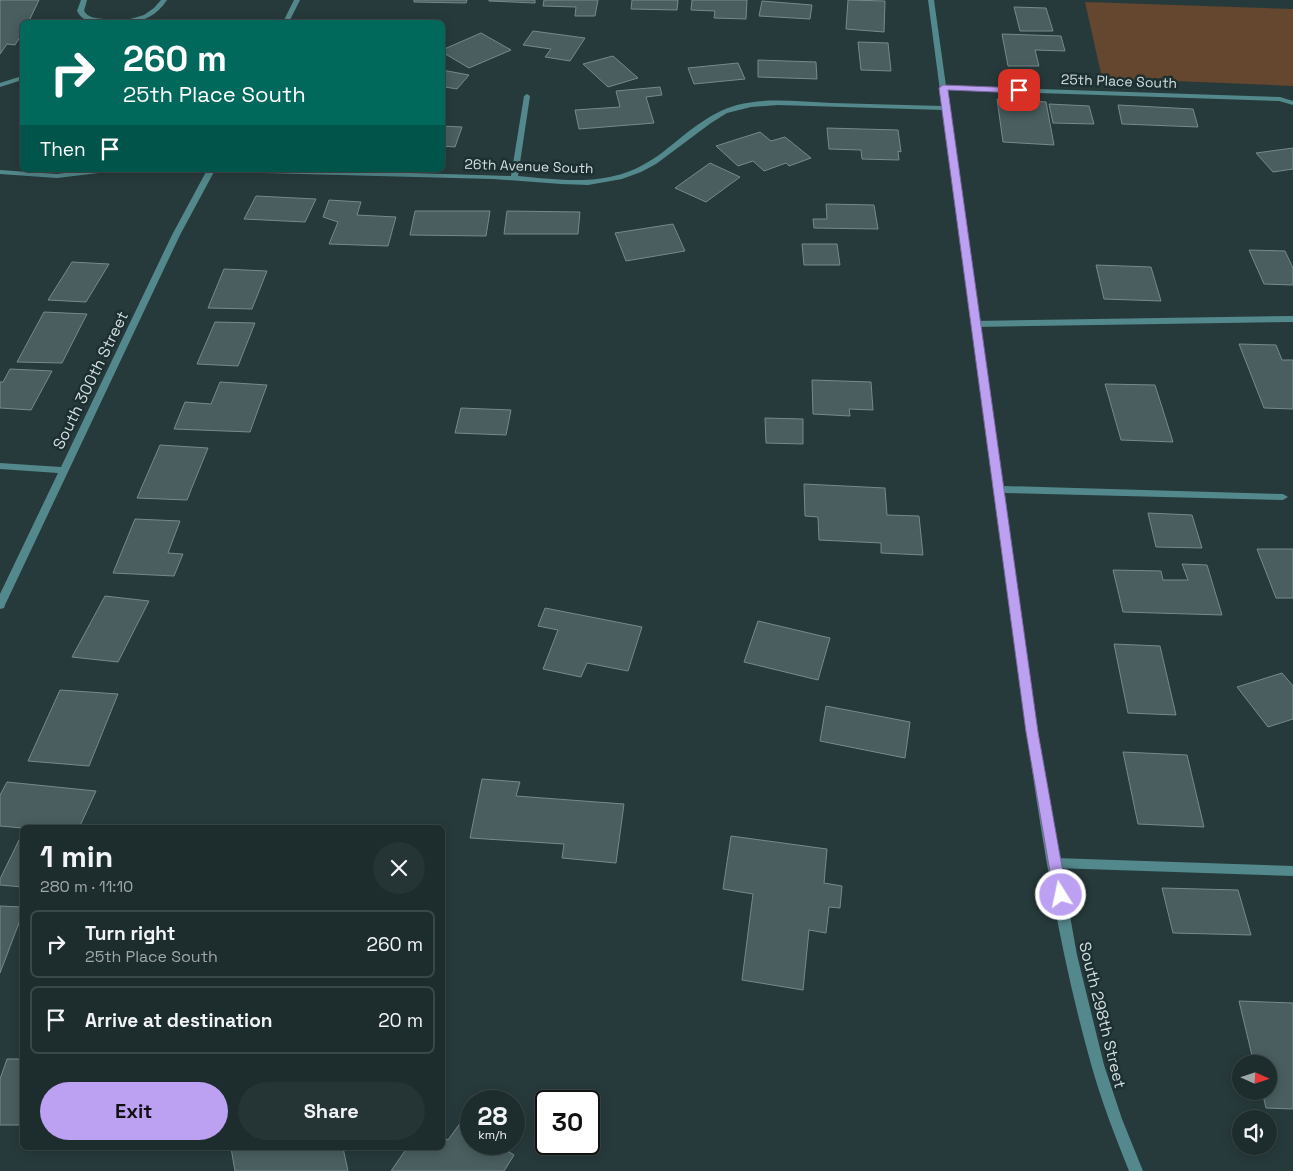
<!DOCTYPE html>
<meta charset="utf-8">
<style>
:root{--surface:#1d2c2c;--page:#253434;--text:#f1f3f6;--muted:#a0a7a9;--line:#3b4848;--accent:#bca0f2}
body{margin:0;font-family:"Space Grotesk",sans-serif;background:var(--page);color:var(--text);height:100vh;display:flex;flex-direction:column;font-size:19px;white-space:nowrap}
*{box-sizing:border-box;margin:0}
p{font-size:16px;color:var(--muted)}
.icon{flex:none;width:28px;height:28px;fill:none;stroke:currentColor;stroke-width:2;stroke-linecap:round;stroke-linejoin:round}
.map{position:relative;flex:1;overflow:hidden}
.sheet{position:absolute;left:20px;top:825px;width:425px;height:325px;display:flex;flex-direction:column;background:var(--surface);border-radius:8px;box-shadow:0 2px 12px #0003,0 0 0 1px var(--line)}
.sheet>*{flex:none}
.guide{position:absolute;left:20px;top:20px;width:425px;height:152px;border-radius:8px;box-shadow:0 2px 12px #0003,0 0 0 1px var(--line);background:#00695c;color:#fff;overflow:hidden}
.needle{width:32px;rotate:93deg}
.buttons{position:absolute;left:1232px;top:1055px;display:grid;gap:10px}
.buttons a{display:grid;place-items:center;width:45px;height:45px;border-radius:50%;background:var(--surface);box-shadow:0 2px 12px #0003,0 0 0 1px var(--line);font-size:25px}
.speed{position:absolute;left:460px;top:1090px;display:flex;gap:10px;font-size:25px;font-weight:700;text-align:center}
.speed>*{display:grid;place-content:center;width:65px;height:65px;border-radius:50%;background:var(--surface);box-shadow:0 2px 12px #0003,0 0 0 1px var(--line);line-height:1}
.speed small{font-size:12px;font-weight:400}
.speed .limit{border:2px solid #111;border-radius:8px;background:#fff;color:#111}
.pin{position:absolute;display:grid;place-items:center;width:42px;height:42px;color:#fff;margin:-21px;border-radius:10px;box-shadow:0 2px 8px #0006}
.me{position:absolute;width:55px;margin:-28px;rotate:350deg;stroke-linejoin:round;filter:drop-shadow(0 0 4px #0008)}
.turn{display:flex;align-items:center;gap:18px;height:105px;padding:0 20px;font-size:22px}
.turn .icon{width:65px;height:65px;stroke-width:2.5}
.turn b{display:block;font-size:35px;line-height:42px}
.then{display:flex;align-items:center;height:48px;padding:0 20px;background:#0003;gap:10px;font-size:19px}
.round{display:grid;place-items:center;flex:none;width:52px;height:52px;border-radius:26px;background:var(--page)}
.headline{display:flex;align-items:center;justify-content:space-between;height:85px;padding:0 20px}
h1{font-size:30px;font-weight:700;line-height:38px}
.action{display:flex;gap:10px;margin-top:auto;padding:10px 20px}
.action a{flex:1;height:58px;border-radius:30px;background:var(--accent);color:#111;font-size:20px;font-weight:700;line-height:58px;text-align:center}
.action a+a{background:var(--page);color:var(--text)}
ul{padding:0;list-style:none}
li{display:flex;align-items:center;gap:15px;height:68px;margin:0 10px 8px;padding:0 10px;border:2px solid var(--line);border-radius:8px}
li div{flex:1}
li b{display:block;font-size:19px}
li em{font-style:normal}
.map>svg:first-child{display:block}
.green{fill:#65462f}
.building{fill:#4a5e5f;stroke:#758a8b}
.lines{fill:none;stroke-linecap:round;stroke-linejoin:round}
.lane{fill:#53898c;fill-rule:evenodd}
.street{fill:#53898c;fill-rule:evenodd}
.route{fill:#bca0f2;stroke:#7a689d}
.labels{text-anchor:middle;stroke-width:5;stroke-linejoin:round;paint-order:stroke}
.far-street-label{font-size:14px;fill:#d3dedf;stroke:#1d3031}
.street-label{font-size:16px;fill:#d3dedf;stroke:#1d3031}
</style>
<div class="map">
<svg width="1293" height="1171" viewBox="0 0 1293 1171">
<rect width="100%" height="100%" fill="#273a3b"/>
<path class="green" d="M1085 2 1293 9V86L1102 78Z"/>
<g class="building">
<path d="M0 0H39L29 21 30 22H22V34L15 45 7 44 0 54Z"/>
<path d="M414 0H467L466 3 414 2Z"/>
<path d="M489 0H535V3L489 1Z"/>
<path d="M544 0H598L595 16H575L576 7 543 6Z"/>
<path d="M632 0H678L677 10 631 9Z"/>
<path d="M692 0H747L746 19 714 18 715 11 691 10Z"/>
<path d="M848 0 885 1 884 32 846 29Z"/>
<path d="M762 1 812 5 810 19 759 16Z"/>
<path d="M1014 7 1046 8 1053 31H1020Z"/>
<path d="M533 31 585 38 570 61 545 57 551 49 523 45Z"/>
<path d="M481 33 511 50 469 68 442 52V50Z"/>
<path d="M1002 34 1061 36 1065 51 1035 50 1039 66H1008Z"/>
<path d="M858 42 888 43 891 71 861 70Z"/>
<path d="M613 56 638 78 608 87 583 64Z"/>
<path d="M758 60 816 62 817 79 758 77Z"/>
<path d="M738 63 745 79 694 84 688 68Z"/>
<path d="M442 70 469 75 457 89 445 87 442 90Z"/>
<path d="M660 87 662 95 646 97 654 123 579 129 575 110 620 107 616 91Z"/>
<path d="M997 99 1046 102 1054 145 1003 142Z"/>
<path d="M1049 104 1089 106 1094 124 1053 123Z"/>
<path d="M1118 105 1193 109 1198 127 1122 124Z"/>
<path d="M442 126 462 127 455 147 442 146Z"/>
<path d="M827 128 898 130 901 152 898 151 899 160 862 159 861 150 829 149Z"/>
<path d="M760 132 771 141 785 137 811 158 789 166 786 163 764 171 753 161 738 166 716 146Z"/>
<path d="M1293 148V169L1273 172 1256 153Z"/>
<path d="M710 163 740 177 706 202 675 188Z"/>
<path d="M256 196 316 199 305 222 244 219Z"/>
<path d="M329 200 361 202 357 215 396 217 388 246 329 244 338 222 323 217Z"/>
<path d="M826 204 874 205 878 229 814 228 813 219H827Z"/>
<path d="M415 211H490L486 236 410 235Z"/>
<path d="M507 211 580 212 578 234H504Z"/>
<path d="M673 224 685 251 626 261 615 233Z"/>
<path d="M802 244H837L840 265H804Z"/>
<path d="M1249 250 1285 251 1293 268V285L1264 284Z"/>
<path d="M72 262 109 264 86 302 48 300Z"/>
<path d="M1096 265 1151 267 1161 301 1104 299Z"/>
<path d="M224 269 267 271 252 309 208 308Z"/>
<path d="M44 312 87 314 62 363 17 362Z"/>
<path d="M215 322 255 323 238 366 197 364Z"/>
<path d="M1239 344 1276 345 1282 360H1293V409L1264 408Z"/>
<path d="M10 369 52 371 31 410 0 408V382H3Z"/>
<path d="M812 380 871 382 873 410 849 409 850 416 813 414Z"/>
<path d="M220 382 267 385 250 432 174 429 185 402 211 404Z"/>
<path d="M1105 384 1155 385 1173 442 1121 440Z"/>
<path d="M461 408 511 410 506 435 455 433Z"/>
<path d="M765 418 803 419V444L766 443Z"/>
<path d="M160 445 208 448 187 500 137 498Z"/>
<path d="M804 484 885 488 887 515 919 516 923 555 881 553V543L819 540 818 517 805 516Z"/>
<path d="M1148 513 1192 515 1202 548 1156 547Z"/>
<path d="M135 519 180 521 168 553 183 554 174 576 113 573Z"/>
<path d="M1257 549H1293V598H1276Z"/>
<path d="M1182 564 1207 565 1222 615 1123 612 1113 570 1161 571 1163 580H1188Z"/>
<path d="M105 596 149 601 118 662 72 657Z"/>
<path d="M545 608 642 627 628 671 587 663 581 677 543 669 558 630 538 626Z"/>
<path d="M758 621 830 638 818 680 744 662Z"/>
<path d="M1114 644 1160 646 1176 715 1128 713Z"/>
<path d="M1282 673 1293 686V719L1268 727 1237 687Z"/>
<path d="M60 690 118 694 89 766 28 761Z"/>
<path d="M826 706 910 722 905 758 820 741Z"/>
<path d="M1123 752 1187 755 1204 827 1138 824Z"/>
<path d="M482 779 520 782 516 796 624 804 616 863 562 858 564 844 470 838Z"/>
<path d="M7 782 96 791 79 828H22L0 826V795Z"/>
<path d="M22 834V887L0 885V879Z"/>
<path d="M731 836 827 849 824 883 842 886 840 908 829 907 826 933 809 930 803 990 742 980 753 894 723 889Z"/>
<path d="M1162 888 1238 890 1251 935 1173 933Z"/>
<path d="M0 906 22 907V915L0 973Z"/>
<path d="M1239 1001 1293 1003V1109L1266 1108 1262 1091H1269V1064H1254Z"/>
<path d="M7 1059H22V1125H0V1079Z"/>
<path d="M461 1122 471 1128V1144H496L514 1155 504 1171H391L407 1148H442V1137L448 1140Z"/>
<path d="M231 1148H343L348 1171H235Z"/>
</g>
<g class="lines">
<g class="lane">
<path d="M81 0H87L84 11C91 22 105 16 112 22 99 22 84 25 77 11Z"/>
<path d="M161 0H167C156 17 140 24 120 22L144 15 154 8Z"/>
<path d="M22 76V80L0 87V83Z"/>
<path d="M0 170 57 174 88 170H111L107 172 57 178 0 174Z"/>
<path d="M1293 316V322L975 327 971 324 975 321Z"/>
<path d="M1055 858 1293 866V876L1055 868 1051 867 1049 863 1051 859Z"/>
</g>
<g class="street">
<path d="M294 0H300L289 22H283Z"/>
<path d="M928 0H934L946 86 1280 97 1293 101V105L1279 101 947 90 1003 486 1283 494 1288 497 1283 500 1004 493 1037 731 1077 955 1104 1065 1122 1119 1143 1171H1129C1115 1136 1101 1100 1091 1064 1051 922 1032 772 1012 626 989 454 966 282 943 110L778 105 751 107 727 113 711 123 656 164 641 172 622 179 588 185 561 184 493 179 225 172 221 170H313L511 176 524 96 527 94 530 96 518 176C574 181 616 188 663 152 686 134 708 113 737 105 768 97 800 102 832 103 868 104 905 105 942 106Z"/>
<path d="M207 170H215L180 235 5 605 4 608 0 609V594L58 473 0 469V463L61 467 172 235Z"/>
</g>
</g>
<path class="route" d="M943 85 1019 88 1023 90 1019 93 948 90 1038 732 1067 895 1065 899 1061 901 1056 899 1054 895 1026 732 939 88Z"/>
<g class="labels">
<g class="far-street-label">
<text transform="translate(1119 81) rotate(2)" y="5">25th Place South</text>
<text transform="translate(529 166) rotate(2)" y="5">26th Avenue South</text>
</g>
<g class="street-label">
<text transform="translate(90 380) rotate(-64)" y="6">South 300th Street</text>
<text transform="translate(1103 1015) rotate(76)" y="6">South 298th Street</text>
</g>
</g>
</svg>
<div class="buttons">
<a><svg class="needle" viewBox="-14 -14 28 28"><path d="M0-13l5 13h-10z" fill="#e53935"/><path d="M0 13l5-13h-10z" fill="#a0a7a9"/></svg></a>
<a><svg class="icon" aria-label="sound" viewBox="0 0 24 24"><path d="M4 9h4l5-4v14l-5-4H4zM17 9q2 3 0 6"/></svg></a>
</div>
<div class="speed"><div>28<small>km/h</small></div><div class="limit">30</div></div>
<div class="pin" style="left:1019px;top:90px;background:#d93025"><svg class="icon" aria-label="arrive" viewBox="0 0 24 24"><path d="M6 21V4h12l-3 4 3 4H6"/></svg></div>
<svg class="me" style="left:1061px;top:895px" viewBox="-20 -20 40 40"><circle r="17" fill="#bca0f2" stroke="#fff" stroke-width="3"/><path d="M0-11L8 9 0 5-8 9z" fill="#fff"/></svg>
<div class="guide">
<div class="turn"><svg class="icon" aria-label="right" viewBox="0 0 24 24"><path d="M7 20v-9h11M14 6l5 5-5 5"/></svg><div><b>260 m</b>25th Place South</div></div>
<div class="then">Then<svg class="icon" aria-label="arrive" viewBox="0 0 24 24"><path d="M6 21V4h12l-3 4 3 4H6"/></svg></div>
</div>
<section class="sheet">
<div class="headline"><div><h1>1 min</h1><p>280 m · 11:10</p></div><a class="round"><svg class="icon" aria-label="close" viewBox="0 0 24 24"><path d="M6 6l12 12M18 6L6 18"/></svg></a></div>
<ul>
<li><svg class="icon" aria-label="right" viewBox="0 0 24 24"><path d="M7 20v-9h11M14 6l5 5-5 5"/></svg><div><b>Turn right</b><p>25th Place South</p></div><em>260 m</em></li>
<li><svg class="icon" aria-label="arrive" viewBox="0 0 24 24"><path d="M6 21V4h12l-3 4 3 4H6"/></svg><div><b>Arrive at destination</b></div><em>20 m</em></li>
</ul>
<div class="action"><a>Exit</a><a>Share</a></div>
</section>
</div>
